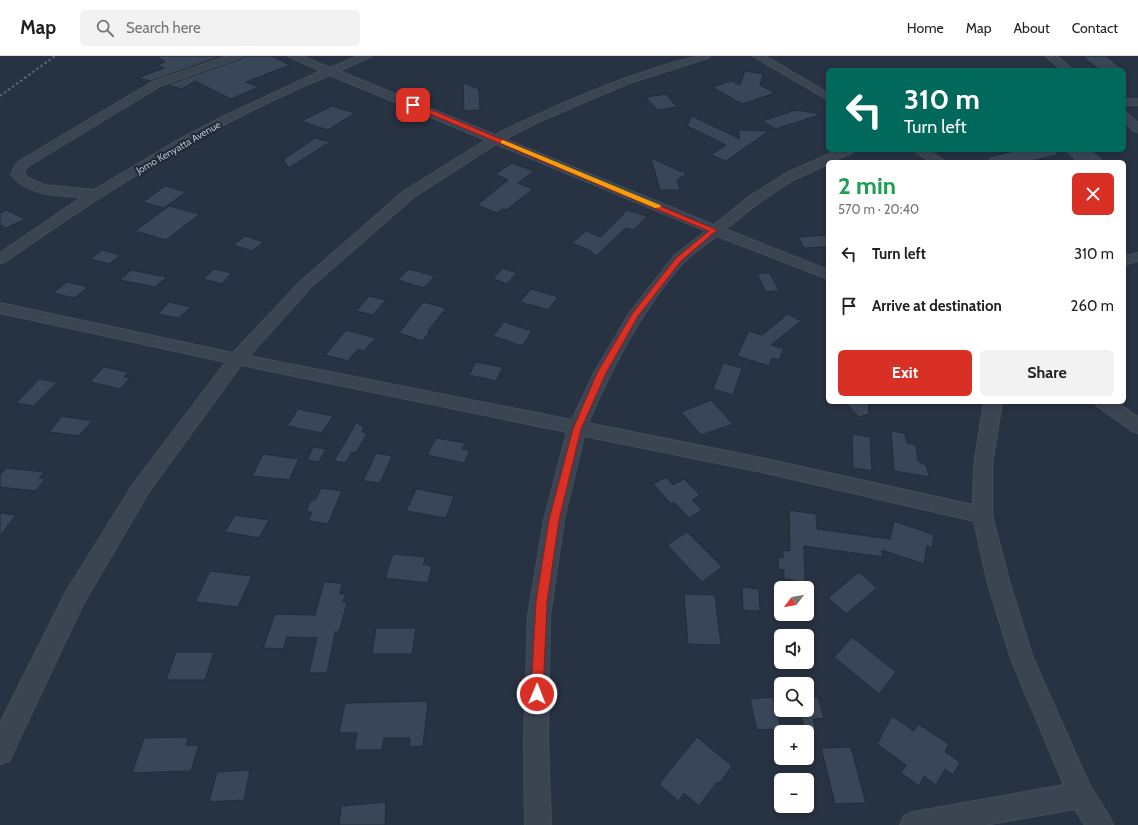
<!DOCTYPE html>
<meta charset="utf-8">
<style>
:root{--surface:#fff;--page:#f2f2f2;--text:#222;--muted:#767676;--line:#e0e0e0;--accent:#d93025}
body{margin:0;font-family:Cabin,sans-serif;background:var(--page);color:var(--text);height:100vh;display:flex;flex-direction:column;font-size:15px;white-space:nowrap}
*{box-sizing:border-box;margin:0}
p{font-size:13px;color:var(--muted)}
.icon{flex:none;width:22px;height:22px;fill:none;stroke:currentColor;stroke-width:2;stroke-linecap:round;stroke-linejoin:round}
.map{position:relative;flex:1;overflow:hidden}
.details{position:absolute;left:826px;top:104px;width:300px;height:244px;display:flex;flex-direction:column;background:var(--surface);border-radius:6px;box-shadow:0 2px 6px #0003}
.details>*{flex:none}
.banner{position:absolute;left:826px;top:12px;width:300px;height:84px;border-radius:6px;box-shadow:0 2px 6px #0003;background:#00695c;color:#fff;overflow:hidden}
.needle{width:26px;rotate:239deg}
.fabs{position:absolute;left:774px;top:525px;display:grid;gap:8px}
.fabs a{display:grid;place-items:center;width:40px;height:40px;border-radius:6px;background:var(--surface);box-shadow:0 2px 6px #0003;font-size:20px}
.pin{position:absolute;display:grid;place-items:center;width:34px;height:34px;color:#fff;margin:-17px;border-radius:8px;box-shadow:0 2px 6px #0006}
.me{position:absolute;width:44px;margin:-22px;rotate:1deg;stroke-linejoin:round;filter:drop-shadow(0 0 3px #0008)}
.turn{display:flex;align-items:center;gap:14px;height:84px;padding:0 12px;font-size:18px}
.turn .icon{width:52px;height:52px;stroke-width:2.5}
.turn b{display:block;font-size:28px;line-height:34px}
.round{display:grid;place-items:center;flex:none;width:42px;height:42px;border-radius:6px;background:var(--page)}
.overview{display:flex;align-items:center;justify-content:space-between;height:68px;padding:0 12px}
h1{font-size:24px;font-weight:700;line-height:30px;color:#1e9e55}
.action{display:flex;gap:8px;margin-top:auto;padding:8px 12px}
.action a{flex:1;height:46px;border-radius:6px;background:var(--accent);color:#fff;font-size:16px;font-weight:700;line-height:46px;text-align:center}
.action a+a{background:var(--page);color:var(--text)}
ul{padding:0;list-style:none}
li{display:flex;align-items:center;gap:12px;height:52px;padding:0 12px}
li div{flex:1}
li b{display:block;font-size:15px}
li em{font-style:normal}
header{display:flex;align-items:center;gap:24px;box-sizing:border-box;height:56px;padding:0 20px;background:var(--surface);border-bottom:1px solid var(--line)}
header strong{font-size:19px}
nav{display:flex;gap:22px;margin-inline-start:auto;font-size:14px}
.search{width:280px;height:36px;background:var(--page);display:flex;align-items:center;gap:10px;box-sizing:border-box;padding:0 14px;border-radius:6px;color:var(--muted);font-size:15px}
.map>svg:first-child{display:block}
.building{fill:#394657;stroke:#222b39}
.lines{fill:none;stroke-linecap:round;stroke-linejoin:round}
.minor-casing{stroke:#454d5b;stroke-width:2}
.minor{fill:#3b4451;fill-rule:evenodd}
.rail{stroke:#5e6878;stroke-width:2;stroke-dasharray:2.5 2.5;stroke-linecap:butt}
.route{fill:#d93025;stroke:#8d1f18}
.slow{fill:#f59e0b}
.labels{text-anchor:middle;stroke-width:4;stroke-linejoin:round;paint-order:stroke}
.far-street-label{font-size:10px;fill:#b8bfcb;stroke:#202937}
</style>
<header>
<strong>Map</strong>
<div class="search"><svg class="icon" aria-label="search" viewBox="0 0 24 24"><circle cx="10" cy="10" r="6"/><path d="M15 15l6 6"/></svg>Search here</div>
<nav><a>Home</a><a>Map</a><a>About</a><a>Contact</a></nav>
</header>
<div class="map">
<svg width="1138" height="769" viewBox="0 0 1138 769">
<rect width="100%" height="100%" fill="#273242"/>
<g class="building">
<path d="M156 0H222L151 25 138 22 164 12 157 9 165 6Z"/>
<path d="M242 0H271L290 9 246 26 259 31 231 43 195 25 182 33 167 29 240 3Z"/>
<path d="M1082 0H1106L1123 14H1100Z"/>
<path d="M745 15 763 18 760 29 775 37 742 48 712 31 732 25 740 29Z"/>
<path d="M463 27 479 33 480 54 464 55Z"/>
<path d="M666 38 677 51 657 54 646 41Z"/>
<path d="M332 50 355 57 328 74 301 65Z"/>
<path d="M796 54 822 58 776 73 762 65Z"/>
<path d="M692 60 740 83 738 74 769 75 726 105 711 99 726 89 687 70Z"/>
<path d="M315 82 330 86 289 112 283 104Z"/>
<path d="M1019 94H1057V99L1026 106H988V101Z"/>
<path d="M1063 94H1092L1106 106H1076Z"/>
<path d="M651 102 687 118 677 124 680 134H660Z"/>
<path d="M512 107 534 115 518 127 533 133 506 154 502 153 497 157 477 149 508 124 495 118Z"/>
<path d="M165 130 186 136 164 152 143 146Z"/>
<path d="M169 150 200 158 166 184 135 175Z"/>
<path d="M6 154 25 163 6 172 0 169V157Z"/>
<path d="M627 154 647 160 634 174 626 172 596 200 591 195 572 187 586 175 601 181Z"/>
<path d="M828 179V191L804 192 798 181Z"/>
<path d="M245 180 264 186 252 195 233 189Z"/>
<path d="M102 194 121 199 109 208 90 203Z"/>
<path d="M503 212 517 217 507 228 493 223Z"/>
<path d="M214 213 232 217 221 228 203 223Z"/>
<path d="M408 213 435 220 424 232 398 224Z"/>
<path d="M131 214 167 221 155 231 120 224Z"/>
<path d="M757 217H770L779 235 766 236Z"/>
<path d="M67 226 88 231 74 242 53 237Z"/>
<path d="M531 233 558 241 548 254 520 246Z"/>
<path d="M369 240 386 244 373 259 356 255Z"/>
<path d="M169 246 191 251 179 262 158 258Z"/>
<path d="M423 246 446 252 428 275H430L422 285 399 277Z"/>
<path d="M788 258 801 265 771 289 784 293 779 304 772 302 769 310 737 300 749 275 762 279Z"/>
<path d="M504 266 532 275 522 290 493 280Z"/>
<path d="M346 274 376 282 364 295 358 293 348 305 325 299Z"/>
<path d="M476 306 503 311 496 325 469 319Z"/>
<path d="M723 307 742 312 733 339 713 333Z"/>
<path d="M104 311 128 316 124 321 130 322 120 333 90 326Z"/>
<path d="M39 323 57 326 34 350 16 347Z"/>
<path d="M711 344 733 368 701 379 681 356Z"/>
<path d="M845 346H868L869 358 859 361Z"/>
<path d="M298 353 333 360 322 377 287 370Z"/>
<path d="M62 360 92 365 79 380 49 376Z"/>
<path d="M356 367 364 371 362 376 367 377 356 397 352 396 346 407 334 405Z"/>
<path d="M891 375 905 377 907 387 916 389 918 405 927 410 929 421 894 415Z"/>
<path d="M852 378 870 381 872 415 853 412Z"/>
<path d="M436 382 465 387 462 393 470 395 464 407 427 399Z"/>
<path d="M313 391 326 393 319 406 307 404Z"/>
<path d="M376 397 392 400 380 427 363 425Z"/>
<path d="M263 398 299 403 289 424 252 420Z"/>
<path d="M6 412 44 416 39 422 45 423 36 435 0 431V419Z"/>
<path d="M666 421 673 429 684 423 700 439 692 444 702 454 689 462 674 446 671 448 653 428Z"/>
<path d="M321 432 342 435 328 468 308 465 312 456H306L311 444H315Z"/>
<path d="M416 433 454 440 446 462 406 455Z"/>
<path d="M789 454 816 458 817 473 890 483 894 465 934 479 932 492 927 490 924 508 882 494 883 501 804 490 805 526 784 523V514L778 513V501L783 502V494L790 495Z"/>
<path d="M0 457 16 459 0 480Z"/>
<path d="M235 459 269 464 259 482 225 476Z"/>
<path d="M687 476 722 511 702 526 667 489Z"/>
<path d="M393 498 426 501 423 508 432 510 428 527 385 522Z"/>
<path d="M210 515 252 520 238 551 195 546Z"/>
<path d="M859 516 877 532 846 558 828 542Z"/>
<path d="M324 526 342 527 340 538H345L343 546 347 547 339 576H335L327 617H309L317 582 287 581 283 593 263 592 275 558 315 559Z"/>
<path d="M742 531 759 533 760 555 743 554Z"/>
<path d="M684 538 715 539 721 589 688 588Z"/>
<path d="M376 572H416L412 598H372Z"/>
<path d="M852 581 896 616 879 638 834 601Z"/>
<path d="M176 596H214L205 624H166Z"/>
<path d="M773 641 781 673 757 674 750 643Z"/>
<path d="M807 641H818L824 662 813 663 816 673H804L800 654H807Z"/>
<path d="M428 645 423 690 409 691 410 682H384L382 694H354L357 677H339L345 647Z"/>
<path d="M892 660 914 675 918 668 949 688 945 696 960 706 953 719 945 713 936 729 924 720 919 730 901 717 906 709 877 688Z"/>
<path d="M188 681 186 689H199L191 715 132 717 144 682Z"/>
<path d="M697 681 732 710 719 728 717 726 699 750 684 737 678 745 659 728Z"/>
<path d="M851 691 866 747 835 748 821 692Z"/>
<path d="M250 714 244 744 209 746 217 716Z"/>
<path d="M386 746 385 769H339L341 750Z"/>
</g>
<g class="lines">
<g class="minor-casing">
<g id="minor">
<path d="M227 0H241L239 2 160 30 27 111 24 117 28 122 45 129 94 134 173 87 220 62 321 15 288 0H302L330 12 358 0H372L339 15 495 79C546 54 599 30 653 13 672 7 690 0 710 0L708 2 629 27 538 66 505 83 714 169 750 140 785 118 838 94H854L852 97 828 106V108L793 124 760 146 725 173 828 214V223L717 180C706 188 693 197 683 207 641 254 613 310 588 367L766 403 973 449 974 409 984 346H1002L992 409V459L1010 528 1033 602 1090 730 1109 760 1113 769H1085L1075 753 985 769H900L904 760 913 756 1064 729 1011 603 988 528 974 465 766 417 584 380 564 464 550 560 548 685 551 769H525L524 685 528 560 544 464 567 376 241 309 148 437 82 550 9 705 0 708V667L66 536 134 427 226 306 0 257V247L233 297 301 225 404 135 486 84 330 19C214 66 107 134 5 206L0 207V197L82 141C59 140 25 139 11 118L18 106 152 26ZM496 88 706 175 674 200 630 256 594 317 572 364 249 300 311 231 414 141Z"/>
<path d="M753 0H765L828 37V44Z"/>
<path d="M1046 0H1057L1073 14H1062Z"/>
<rect x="1124" y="43" width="14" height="6"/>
<path d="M1124 57 1128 58 1138 67V76L1134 75 1124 66Z"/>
<path d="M913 94H928L946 106H931Z"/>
<path d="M1138 197V205L1124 209V201Z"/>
<path d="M1094 346H1116L1138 361V377L1132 375 1097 350Z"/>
</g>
</g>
<use href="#minor" class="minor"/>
<path class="rail" d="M0 40 55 0"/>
</g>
<path class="route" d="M411 47H415L717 174 681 205 638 260 606 317 581 373 559 464 547 546 543 638 541 643 537 644 533 643 531 638 536 546 549 464 573 373 597 317 632 258 676 202 709 175 411 50Z"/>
<path class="slow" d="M503 84 660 149 661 151 655 152 501 87V85Z"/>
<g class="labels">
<g class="far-street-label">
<text transform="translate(178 91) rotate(-30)" y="4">Jomo Kenyatta Avenue</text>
</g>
</g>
</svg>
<div class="fabs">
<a><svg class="needle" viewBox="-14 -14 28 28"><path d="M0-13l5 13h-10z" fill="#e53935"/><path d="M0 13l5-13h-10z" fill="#767676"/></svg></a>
<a><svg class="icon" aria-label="sound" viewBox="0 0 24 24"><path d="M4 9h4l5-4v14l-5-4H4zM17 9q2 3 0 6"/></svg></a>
<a><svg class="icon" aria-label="search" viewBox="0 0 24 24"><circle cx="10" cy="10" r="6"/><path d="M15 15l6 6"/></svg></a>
<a>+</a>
<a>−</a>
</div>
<div class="pin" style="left:413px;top:49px;background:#d93025"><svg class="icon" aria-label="arrive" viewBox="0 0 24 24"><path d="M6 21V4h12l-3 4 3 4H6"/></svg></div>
<svg class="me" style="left:537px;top:638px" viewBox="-20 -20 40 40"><circle r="17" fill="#d93025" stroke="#fff" stroke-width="3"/><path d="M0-11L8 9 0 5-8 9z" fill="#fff"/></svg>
<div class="banner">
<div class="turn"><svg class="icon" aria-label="left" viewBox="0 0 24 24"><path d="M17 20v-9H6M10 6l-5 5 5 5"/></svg><div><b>310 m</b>Turn left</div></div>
</div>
<section class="details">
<div class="overview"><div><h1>2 min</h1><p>570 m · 20:40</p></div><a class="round" style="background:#d93025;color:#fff"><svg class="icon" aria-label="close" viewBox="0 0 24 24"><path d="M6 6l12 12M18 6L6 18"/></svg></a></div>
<ul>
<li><svg class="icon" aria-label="left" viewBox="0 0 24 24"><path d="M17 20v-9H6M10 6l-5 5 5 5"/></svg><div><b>Turn left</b></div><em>310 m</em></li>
<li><svg class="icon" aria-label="arrive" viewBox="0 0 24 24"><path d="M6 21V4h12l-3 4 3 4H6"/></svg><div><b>Arrive at destination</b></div><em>260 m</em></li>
</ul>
<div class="action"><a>Exit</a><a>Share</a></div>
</section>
</div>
